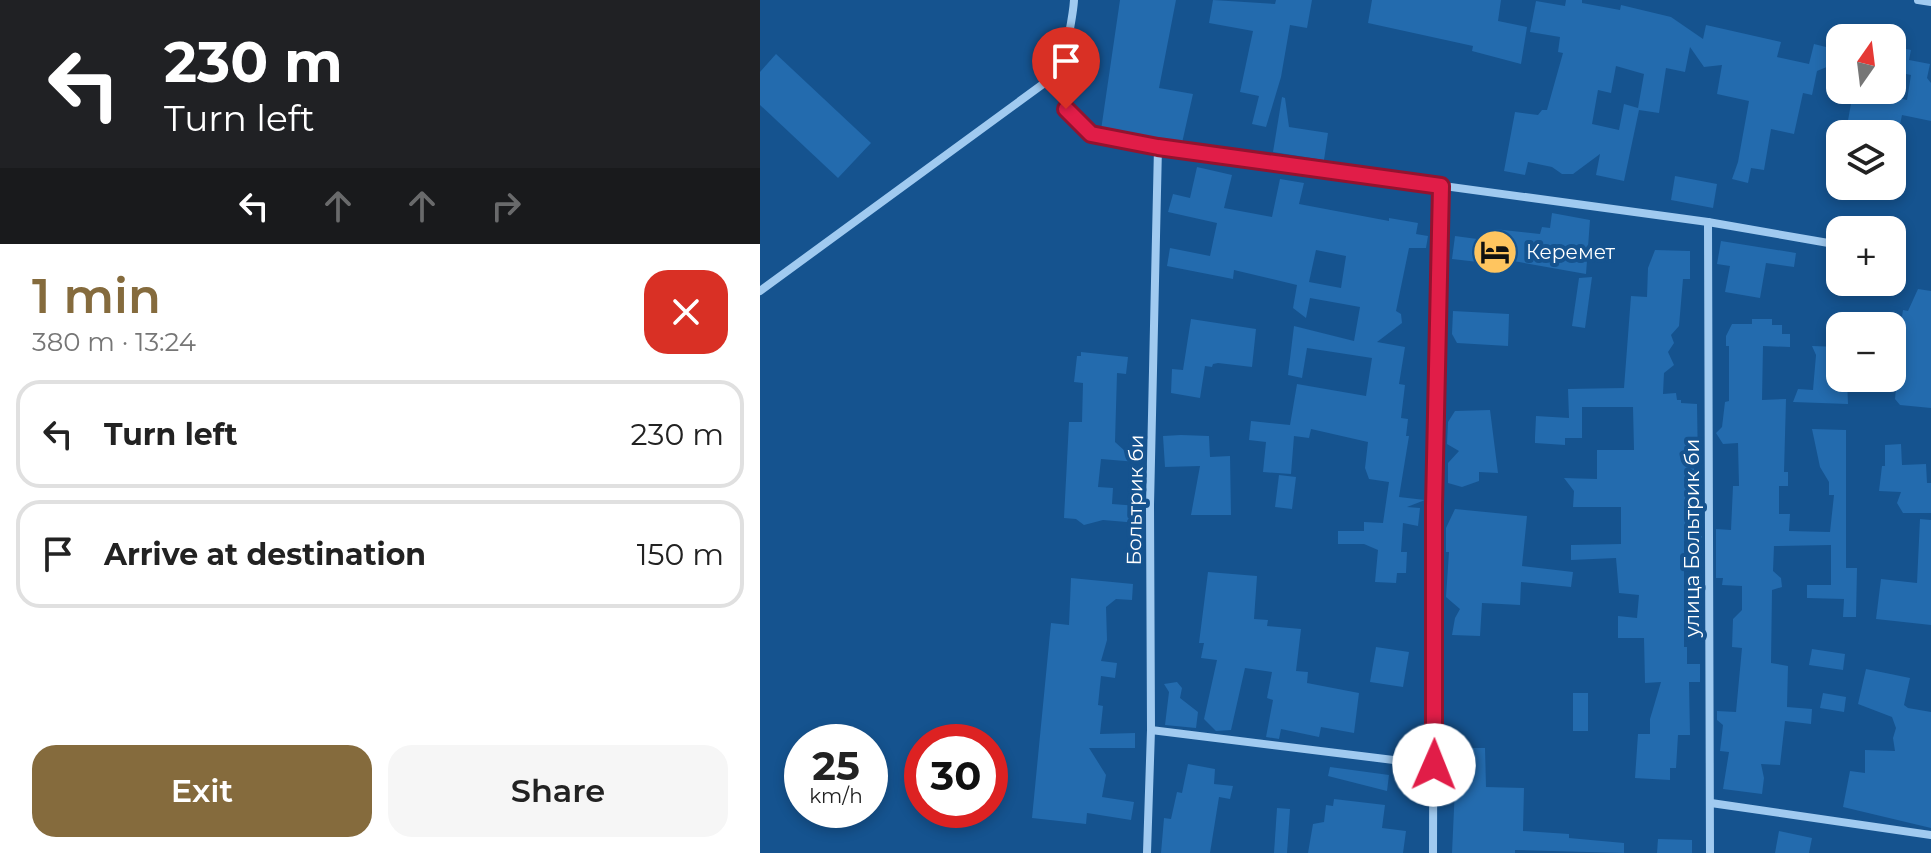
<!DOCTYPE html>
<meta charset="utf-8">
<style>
:root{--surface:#fff;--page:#f6f6f6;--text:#222;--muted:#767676;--line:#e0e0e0;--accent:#856b3d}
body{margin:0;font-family:Montserrat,sans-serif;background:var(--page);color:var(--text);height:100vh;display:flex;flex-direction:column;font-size:30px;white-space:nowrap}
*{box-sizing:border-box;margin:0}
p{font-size:26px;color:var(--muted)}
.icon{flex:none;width:44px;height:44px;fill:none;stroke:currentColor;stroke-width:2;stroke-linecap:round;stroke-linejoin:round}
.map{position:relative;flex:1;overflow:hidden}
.panel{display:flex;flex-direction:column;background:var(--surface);width:760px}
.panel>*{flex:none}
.top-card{background:#202124;color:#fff;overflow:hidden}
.needle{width:52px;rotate:14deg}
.tools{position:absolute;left:1066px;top:24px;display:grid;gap:16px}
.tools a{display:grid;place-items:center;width:80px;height:80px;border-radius:16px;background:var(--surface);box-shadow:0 4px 12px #0003;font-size:40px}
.speed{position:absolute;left:24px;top:724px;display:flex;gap:16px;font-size:40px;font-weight:700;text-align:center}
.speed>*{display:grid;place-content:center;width:104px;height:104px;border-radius:50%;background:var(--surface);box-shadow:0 4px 12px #0003;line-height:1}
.speed small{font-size:20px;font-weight:400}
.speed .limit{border:12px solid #d22;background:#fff;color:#111}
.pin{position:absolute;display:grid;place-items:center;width:68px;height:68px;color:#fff;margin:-82px -34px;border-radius:50% 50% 50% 0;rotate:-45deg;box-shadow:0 0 8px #0007}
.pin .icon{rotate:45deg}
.me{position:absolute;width:88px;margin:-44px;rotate:1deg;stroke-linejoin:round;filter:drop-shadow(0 0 6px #0008)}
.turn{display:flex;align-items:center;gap:28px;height:168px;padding:0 32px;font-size:36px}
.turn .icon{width:104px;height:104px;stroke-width:2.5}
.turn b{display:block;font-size:56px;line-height:68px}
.lanes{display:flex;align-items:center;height:76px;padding:0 32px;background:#0003;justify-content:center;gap:40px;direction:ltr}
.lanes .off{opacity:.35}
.round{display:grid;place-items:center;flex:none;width:84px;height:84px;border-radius:24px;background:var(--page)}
.headline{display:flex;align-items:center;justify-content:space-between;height:136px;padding:0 32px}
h1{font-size:48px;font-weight:600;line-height:60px;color:var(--accent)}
.button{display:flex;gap:16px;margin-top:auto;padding:16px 32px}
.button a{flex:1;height:92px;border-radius:24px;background:var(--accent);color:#fff;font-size:32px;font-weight:600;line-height:92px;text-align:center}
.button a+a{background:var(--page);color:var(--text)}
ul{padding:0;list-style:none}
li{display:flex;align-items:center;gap:24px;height:108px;margin:0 16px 12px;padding:0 16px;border:4px solid var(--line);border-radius:24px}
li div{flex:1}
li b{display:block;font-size:30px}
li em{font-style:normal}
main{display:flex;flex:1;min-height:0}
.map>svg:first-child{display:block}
.building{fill:#236bae;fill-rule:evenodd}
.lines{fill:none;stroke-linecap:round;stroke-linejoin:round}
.minor{stroke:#a0caf0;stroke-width:8}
.route-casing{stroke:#92132f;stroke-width:20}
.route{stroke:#e11d48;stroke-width:14}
.labels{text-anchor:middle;stroke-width:8;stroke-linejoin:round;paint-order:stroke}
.poi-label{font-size:20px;fill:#fff;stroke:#15538f;text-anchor:start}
.street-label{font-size:20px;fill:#fff;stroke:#15538f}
</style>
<main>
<section class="panel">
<div class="top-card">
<div class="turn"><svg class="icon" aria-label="left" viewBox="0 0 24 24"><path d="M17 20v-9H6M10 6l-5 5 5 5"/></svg><div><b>230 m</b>Turn left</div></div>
<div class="lanes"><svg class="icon" aria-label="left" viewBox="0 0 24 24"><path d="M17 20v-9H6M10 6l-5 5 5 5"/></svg><svg class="icon off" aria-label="ahead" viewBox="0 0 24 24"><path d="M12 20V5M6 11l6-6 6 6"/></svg><svg class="icon off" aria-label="ahead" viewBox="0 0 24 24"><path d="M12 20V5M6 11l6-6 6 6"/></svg><svg class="icon off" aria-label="right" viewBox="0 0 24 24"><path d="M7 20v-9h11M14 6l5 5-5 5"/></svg></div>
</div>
<div class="headline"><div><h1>1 min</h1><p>380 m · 13:24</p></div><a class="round" style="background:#d93025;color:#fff"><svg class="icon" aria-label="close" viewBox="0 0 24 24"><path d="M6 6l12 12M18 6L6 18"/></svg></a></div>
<ul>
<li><svg class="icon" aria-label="left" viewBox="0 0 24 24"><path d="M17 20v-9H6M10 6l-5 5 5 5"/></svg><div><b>Turn left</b></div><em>230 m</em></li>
<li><svg class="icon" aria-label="arrive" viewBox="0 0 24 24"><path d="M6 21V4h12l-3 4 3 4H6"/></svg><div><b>Arrive at destination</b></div><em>150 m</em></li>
</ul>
<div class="button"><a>Exit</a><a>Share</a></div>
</section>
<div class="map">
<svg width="1171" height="853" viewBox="0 0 1171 853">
<rect width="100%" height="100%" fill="#15538f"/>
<g class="building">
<path d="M360 0H416L399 88 433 94 422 143 341 130Z"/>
<path d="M453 0 515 4 516 0H552L547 28 530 25 521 77 506 127 492 124 499 96 480 92 493 31 449 23Z"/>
<path d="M612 0H741L738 21 767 27 761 64 712 51 713 46 608 23Z"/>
<path d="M806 0H822V3L860 10 861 5 911 17 943 39 946 25 1021 42 1017 57 1049 64 1054 44 1078 50 1074 64 1057 71 1052 95 1043 93 1034 134 1011 129 1004 170 991 168 988 183 972 179 978 162 989 101 957 94 962 65 944 67 930 47 925 72 906 68 899 113 879 110 864 181 836 175 840 154 813 174H802L792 167 768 162 765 175 744 171 755 112 778 115 782 110H787L803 53 798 52 800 37 770 32 776 1 805 6ZM856 66 884 74 878 108 864 104 859 130 832 124 838 90 851 93Z"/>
<path d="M1132 46 1151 50 1149 60 1170 64 1167 78 1171 83V121L1142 115 1138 134H1121L1087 126 1092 98 1088 90H1115V93L1147 100 1151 75 1132 71Z"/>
<path d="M16 54 111 143 78 178 0 105V72Z"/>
<path d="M522 97 525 98 529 127 568 133 564 160 513 152Z"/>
<path d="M437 167 472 175 464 208 512 217 520 179 544 183 539 204 629 221V218L658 223 656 234 668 236 666 248H649L636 311 641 314 642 323 617 342 645 347 639 384 645 385 641 418 648 419 646 436H649L639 497 665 500 647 507 660 508 658 526 643 523 641 552H647L646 573H637L636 583 615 582 618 550 604 544H578V531H604V522L623 523 629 482 609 479 605 468 608 442 551 429 549 438 534 436 531 474 503 472 506 442 489 440 491 421 530 425 537 384 606 396 612 358 547 348 542 378 528 375 534 326 594 341 600 307 550 298 546 318 533 308 537 285 474 270 473 279 407 266 410 248 450 256 457 223 408 212 413 194 430 198ZM556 250 586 256 581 288 549 282Z"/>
<path d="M915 176 957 184 953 208 911 200Z"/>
<path d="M792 213 830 220 826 274 742 259 736 264 692 259 695 236 732 241 734 229 780 234 782 227 790 228Z"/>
<path d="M961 241 1036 253 1034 267 1006 263 1000 298 965 292 970 266 957 264Z"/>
<path d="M895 250 930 251V279H923L919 326 911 335 914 343 908 352 914 365 904 373 903 394 916 393 917 400H921V403L937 404 938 467H934V507L935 528 942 529V541H924V647H927V664H940V682H929L930 735H918L916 768H910V780L875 778 878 734H890V719L901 682 885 683 884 638H858V616L877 618 879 595 859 593 856 558 811 560V545L861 544V507H813L814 491 804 478 837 479V450H874L873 407H822V438H805V445L775 443V437L776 416 809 418 808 389 864 388 871 296 887 297 888 268Z"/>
<path d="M832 277 825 328 812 326 819 278Z"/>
<path d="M1158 289 1171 291V408L1140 405 1135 399 1136 388H1132V321L1141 323 1143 310 1148 311Z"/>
<path d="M693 311 749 314 748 346 697 343 692 334Z"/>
<path d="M431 319 496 329 492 367 458 363 453 364 452 367 445 366 440 398 411 393 412 369 423 370Z"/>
<path d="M992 319H1012V325H1022V334H1030V347L1003 346 1002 400 1026 399 1024 472H1028V486H1019V514H1030L1029 531 1070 532 1074 495H1069V482L1060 467 1052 429 1086 430V568H1097L1096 617H1083L1084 599 1047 598V585H1071V545L1014 546 1013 571 1021 578 1022 587 1012 590 1011 663 1028 666 1027 707 1052 709 1051 724 1025 721 1020 765 1001 764 1004 778 1002 794 963 789 969 752 960 751 963 725 957 720V711L976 712 982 648 972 647 973 619 982 610V586L962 585 963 578H956V529L971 530 973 486H979L978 443 963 444 956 433 962 427 965 402 969 401V346H966V336L972 324H992Z"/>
<path d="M1052 346 1080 347V378H1087L1088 404 1033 402 1038 389 1053 390 1056 355Z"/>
<path d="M321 352 368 357 366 374 357 373 355 442 377 462 341 459 338 487 353 488 352 504 379 506 378 523 343 520 324 525 316 519 304 518 309 422H322L323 383 314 382 317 356H321Z"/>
<path d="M730 410 738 473 719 472V481L702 487 688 483V463L699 451 687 444 688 422 695 411Z"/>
<path d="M421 435 449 436 450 457 470 456 471 515H431L440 466 405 467 403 436Z"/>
<path d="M1141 444 1142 465 1166 464 1167 483H1171V513H1143L1137 503 1141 492 1119 491 1122 466H1125V445Z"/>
<path d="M519 475 536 477 532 509 515 507Z"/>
<path d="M695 509 767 516 762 566 813 572 811 587 761 582 760 605 722 603 720 636 692 635 695 618 700 609 686 597 689 552H686V528Z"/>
<path d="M1160 519 1171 520V625L1116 619 1121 579 1157 583Z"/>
<path d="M448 572 497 576 494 619 508 620 507 626 541 629 536 671 548 672 547 683 599 693 594 733 561 727 559 737 521 729 519 739 506 737 513 700 507 698 512 672 485 668 471 730 456 731 444 719 457 660 441 658 444 643H439Z"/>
<path d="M311 578 373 584 372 600 356 599 346 607 347 640 341 661 357 663 355 678 341 676 338 705 343 706 340 734 375 733V748H329L346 775 342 797 374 802 371 820 327 813 326 824 272 818 291 623 309 625Z"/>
<path d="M616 647 649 652 643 687 610 682Z"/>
<path d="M1052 649 1085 654 1083 670 1049 665Z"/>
<path d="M1106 669 1150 678 1144 705 1148 708 1171 712V828L1083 807 1090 771 1105 773V750L1135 751 1133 738 1136 728 1132 717 1098 704Z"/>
<path d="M417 682 422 688 420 698 438 712 436 728 405 725 409 692 404 684Z"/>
<rect x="813" y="693" width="15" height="38"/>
<path d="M1063 693 1086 697 1084 712 1060 708Z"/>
<path d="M700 748H725L726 787 764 788 763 831 809 834V838L864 843V853L755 850V853H692L695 787H701Z"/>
<path d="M428 764 455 769 454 784 473 786 470 799 459 797 450 853H401L404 818 411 819 417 792 422 793Z"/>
<path d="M570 767 629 775 627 791 568 776Z"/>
<path d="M574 799 625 805 622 828 646 831 643 853H548L553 824 564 822 566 805 573 806Z"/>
<path d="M517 808 530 809 527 853H514Z"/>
<path d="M1019 831 1052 838 1049 853H1015Z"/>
<path d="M898 839 932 840V853H897Z"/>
</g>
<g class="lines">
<g class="minor">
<path d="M314 0C312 40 282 110 330 134 349 143 378 143 398 147L948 222 1080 245"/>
<path d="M1158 0 1171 2"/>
<path d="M948 222 950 853"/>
<path d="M0 291 305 68"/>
<path d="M391 730 674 765"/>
<path d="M951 803 1171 835"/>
<path d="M387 853 391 730 390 505 398 147"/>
<path d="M673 853 674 506 681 186"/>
</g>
</g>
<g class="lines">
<g class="route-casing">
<path id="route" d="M306 109 331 134 398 147 681 186 674 506V765"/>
</g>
<use href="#route" class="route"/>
</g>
<defs>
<g id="hotel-disc" transform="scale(2.3)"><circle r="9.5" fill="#ffc55f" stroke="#15538f"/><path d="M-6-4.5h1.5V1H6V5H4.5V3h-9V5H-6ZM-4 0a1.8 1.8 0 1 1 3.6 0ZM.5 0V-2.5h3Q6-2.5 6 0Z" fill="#111"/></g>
</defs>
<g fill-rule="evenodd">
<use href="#hotel-disc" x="735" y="252"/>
</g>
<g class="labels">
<g class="poi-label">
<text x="766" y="259">Керемет</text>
</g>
<g class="street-label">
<text transform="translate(375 500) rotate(-89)" y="7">Больтрик би</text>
<text transform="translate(932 538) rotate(-90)" y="7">улица Больтрик би</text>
</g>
</g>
</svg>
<div class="tools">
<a><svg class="needle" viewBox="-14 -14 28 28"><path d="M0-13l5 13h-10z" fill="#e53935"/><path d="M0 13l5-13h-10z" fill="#767676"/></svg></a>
<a><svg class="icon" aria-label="layers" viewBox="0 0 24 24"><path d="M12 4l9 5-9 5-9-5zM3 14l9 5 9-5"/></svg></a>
<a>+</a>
<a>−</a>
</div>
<div class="speed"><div>25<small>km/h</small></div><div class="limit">30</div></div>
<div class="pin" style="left:306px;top:109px;background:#d93025"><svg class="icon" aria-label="arrive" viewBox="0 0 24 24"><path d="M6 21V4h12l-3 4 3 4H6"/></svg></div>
<svg class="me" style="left:674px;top:765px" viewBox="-20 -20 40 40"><circle r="19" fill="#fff"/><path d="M0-13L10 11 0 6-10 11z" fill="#e11d48"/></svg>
</div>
</main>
